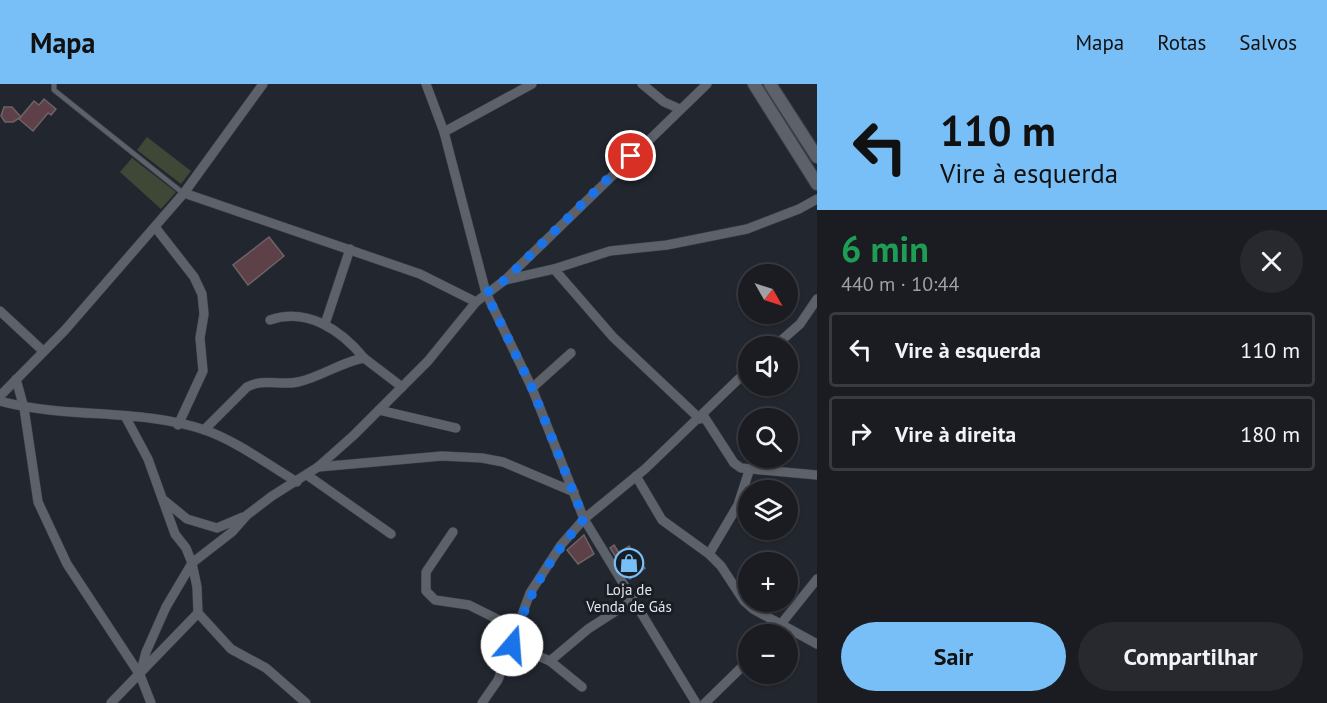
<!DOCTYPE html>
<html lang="pt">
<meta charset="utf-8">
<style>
:root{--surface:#1a1c22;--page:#27292f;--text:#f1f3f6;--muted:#9fa1a5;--line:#383a40;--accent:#78bff7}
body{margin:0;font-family:"PT Sans",sans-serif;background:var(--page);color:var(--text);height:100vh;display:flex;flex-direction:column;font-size:22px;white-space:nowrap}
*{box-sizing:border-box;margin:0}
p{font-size:20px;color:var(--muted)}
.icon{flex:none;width:33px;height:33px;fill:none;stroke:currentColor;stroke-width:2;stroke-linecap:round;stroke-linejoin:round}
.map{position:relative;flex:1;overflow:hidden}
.side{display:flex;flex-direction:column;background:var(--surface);width:510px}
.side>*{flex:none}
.banner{background:#78bff7;color:#111;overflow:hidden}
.needle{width:39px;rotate:129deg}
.buttons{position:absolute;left:738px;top:180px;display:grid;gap:12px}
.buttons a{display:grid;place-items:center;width:60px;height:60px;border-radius:50%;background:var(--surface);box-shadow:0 2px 4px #0004,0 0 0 2px var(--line);font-size:30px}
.pin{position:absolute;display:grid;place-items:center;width:51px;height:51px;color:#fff;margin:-26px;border:3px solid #fff;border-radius:50%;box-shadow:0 2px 6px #0007}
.me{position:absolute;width:66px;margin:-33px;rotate:18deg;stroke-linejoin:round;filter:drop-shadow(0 0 4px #0008)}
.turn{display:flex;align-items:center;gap:21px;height:126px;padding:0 24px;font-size:27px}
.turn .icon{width:78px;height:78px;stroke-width:2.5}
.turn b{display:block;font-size:42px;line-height:51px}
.round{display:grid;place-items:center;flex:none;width:63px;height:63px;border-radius:32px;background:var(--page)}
.summary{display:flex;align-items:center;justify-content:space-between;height:102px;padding:0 24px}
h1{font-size:36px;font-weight:700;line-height:45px;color:#1e9e55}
.cta{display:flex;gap:12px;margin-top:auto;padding:12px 24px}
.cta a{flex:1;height:69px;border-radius:36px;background:var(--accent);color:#111;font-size:24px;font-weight:700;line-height:69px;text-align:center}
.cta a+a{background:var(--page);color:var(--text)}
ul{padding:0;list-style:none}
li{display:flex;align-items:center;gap:18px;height:75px;margin:0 12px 9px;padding:0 12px;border:3px solid var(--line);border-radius:6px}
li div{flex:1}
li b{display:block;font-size:22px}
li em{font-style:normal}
header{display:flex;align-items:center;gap:36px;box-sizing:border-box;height:84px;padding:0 30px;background:var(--accent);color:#111}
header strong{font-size:28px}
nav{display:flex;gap:33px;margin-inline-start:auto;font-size:21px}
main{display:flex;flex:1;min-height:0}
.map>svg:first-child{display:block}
.green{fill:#3f4836}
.building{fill:#5e4049;stroke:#6e6366;stroke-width:1.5}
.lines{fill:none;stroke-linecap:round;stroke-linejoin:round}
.service-casing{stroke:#3f4249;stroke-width:6}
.minor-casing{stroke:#3f4249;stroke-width:10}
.tertiary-casing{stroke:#3f4249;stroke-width:14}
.service{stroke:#5c616a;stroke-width:4.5}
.minor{stroke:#5c616a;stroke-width:9}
.tertiary{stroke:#5c616a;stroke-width:12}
.route{stroke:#1a73e8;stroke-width:10;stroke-dasharray:0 18}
.labels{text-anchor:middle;stroke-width:6;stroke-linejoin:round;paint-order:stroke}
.poi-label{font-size:15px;fill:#e2e5ea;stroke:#191d24}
</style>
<header>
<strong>Mapa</strong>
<nav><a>Mapa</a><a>Rotas</a><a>Salvos</a></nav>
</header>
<main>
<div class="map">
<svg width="817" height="619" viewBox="0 0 817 619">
<rect width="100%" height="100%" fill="#22262e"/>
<g class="green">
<path d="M147 53 191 87 181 100 137 66Z"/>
<path d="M132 74 176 108 161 125 120 88Z"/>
</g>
<g class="building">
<path d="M44 15 56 25 51 31 48 29 33 47 19 35 34 17 39 21Z"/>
<path d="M4 23H12L21 33 13 38H5L1 32Z"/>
<path d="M269 153 284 172 248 201 233 181Z"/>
<path d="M584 451 594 470 578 480 567 466Z"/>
<path d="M614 461 619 469 629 462 645 484 630 495 610 464Z"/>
</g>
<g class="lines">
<g class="service-casing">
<path id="service" d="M54 0V6L183 109"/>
</g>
<g class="minor-casing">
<g id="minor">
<path d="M426 0 444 48 486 209 532 304 584 435 696 619"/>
<path d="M642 0 664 18 680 25"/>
<path d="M444 48 532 0"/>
<path d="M184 109 420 190 476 218"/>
<path d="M155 143 194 193 202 210 204 230 200 254 203 287 178 341"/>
<path d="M554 185 613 253 700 335"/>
<path d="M505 196 554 185 610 167 667 161 747 145 799 125 817 115"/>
<path d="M0 227 43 267"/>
<path d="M270 236C307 223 341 246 364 274"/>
<path d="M325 240 350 165"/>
<path d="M775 262 800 240 817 215"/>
<path d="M16 295 24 324 38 418 67 480 140 591 151 619"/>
<path d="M532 304 571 269"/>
<path d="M0 312 65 246 184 109 263 0"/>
<path d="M0 317C66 335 139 324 205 346 238 358 267 380 297 398"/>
<path d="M379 326 456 344"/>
<path d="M703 331 734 379 741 384 817 391"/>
<path d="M125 332 148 375 175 450 186 464 192 479 197 503 198 529 231 565 266 584 306 619"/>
<path d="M204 346 247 303C263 294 280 302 298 298 321 293 341 278 364 274L402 303"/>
<path d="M318 383 442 372 482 374 503 378 574 408"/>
<path d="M307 391 391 450"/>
<path d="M636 392 662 436 709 470 721 482 744 517 753 525 817 560"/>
<path d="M165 417 187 435 217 444 243 433"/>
<path d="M453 448 426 488V507L435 516 469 521 517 545"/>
<path d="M709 470 738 421 749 387"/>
<path d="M773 550 817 495"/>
<path d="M512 561 550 577 582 603"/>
<path d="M550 577 588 545 633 516"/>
<path d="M140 591 146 568 166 523 192 479 232 448 247 431 272 412 318 383 354 351 428 277 476 218 505 196 707 0"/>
<path d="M111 619 198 529"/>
<path d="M482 619 498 596 530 509 561 461 584 435 645 385 748 286"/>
<path d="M705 619 748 577"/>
</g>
</g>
<g class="tertiary-casing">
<g id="tertiary">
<path d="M754 0 817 100"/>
<path d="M770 0 817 73"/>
</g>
</g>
<use href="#service" class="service"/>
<use href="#minor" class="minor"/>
<use href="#tertiary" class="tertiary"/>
</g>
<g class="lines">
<path class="route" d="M512 561C529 508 548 476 584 435L532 304 486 209 505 196 631 72"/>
</g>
<defs>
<g id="shop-ring" transform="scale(1.5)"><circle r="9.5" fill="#191d24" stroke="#78bff7" stroke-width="1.5"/><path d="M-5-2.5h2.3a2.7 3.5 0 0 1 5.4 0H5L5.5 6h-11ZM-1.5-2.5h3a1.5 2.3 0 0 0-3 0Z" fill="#78bff7"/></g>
</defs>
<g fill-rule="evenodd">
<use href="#shop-ring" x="629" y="479"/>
</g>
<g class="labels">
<g class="poi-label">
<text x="629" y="511">Loja de<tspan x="629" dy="17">Venda de Gás</tspan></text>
</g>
</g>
</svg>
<div class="buttons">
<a><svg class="needle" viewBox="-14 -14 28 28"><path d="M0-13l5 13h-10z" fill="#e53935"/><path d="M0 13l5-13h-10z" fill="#9fa1a5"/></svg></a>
<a><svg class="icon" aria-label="sound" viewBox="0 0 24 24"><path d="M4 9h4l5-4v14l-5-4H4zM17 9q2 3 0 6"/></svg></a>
<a><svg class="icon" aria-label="search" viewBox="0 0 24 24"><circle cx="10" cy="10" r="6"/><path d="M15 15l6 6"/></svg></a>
<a><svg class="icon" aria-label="layers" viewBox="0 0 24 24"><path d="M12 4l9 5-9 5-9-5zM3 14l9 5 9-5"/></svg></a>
<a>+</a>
<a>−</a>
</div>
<div class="pin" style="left:631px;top:72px;background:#d93025"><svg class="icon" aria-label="arrive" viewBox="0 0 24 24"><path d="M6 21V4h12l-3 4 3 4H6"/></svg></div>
<svg class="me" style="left:512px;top:561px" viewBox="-20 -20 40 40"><circle r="19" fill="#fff"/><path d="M0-13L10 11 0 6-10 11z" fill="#1a73e8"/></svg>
</div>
<section class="side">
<div class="banner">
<div class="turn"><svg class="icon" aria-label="left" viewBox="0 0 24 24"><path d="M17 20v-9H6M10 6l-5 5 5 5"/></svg><div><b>110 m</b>Vire à esquerda</div></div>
</div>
<div class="summary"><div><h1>6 min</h1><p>440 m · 10:44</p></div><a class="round"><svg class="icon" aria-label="close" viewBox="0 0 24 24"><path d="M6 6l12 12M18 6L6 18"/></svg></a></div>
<ul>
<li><svg class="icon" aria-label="left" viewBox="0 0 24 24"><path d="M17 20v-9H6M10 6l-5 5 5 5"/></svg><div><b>Vire à esquerda</b></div><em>110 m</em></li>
<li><svg class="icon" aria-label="right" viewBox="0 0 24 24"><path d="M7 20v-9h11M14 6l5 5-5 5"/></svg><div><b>Vire à direita</b></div><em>180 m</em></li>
</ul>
<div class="cta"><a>Sair</a><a>Compartilhar</a></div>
</section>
</main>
